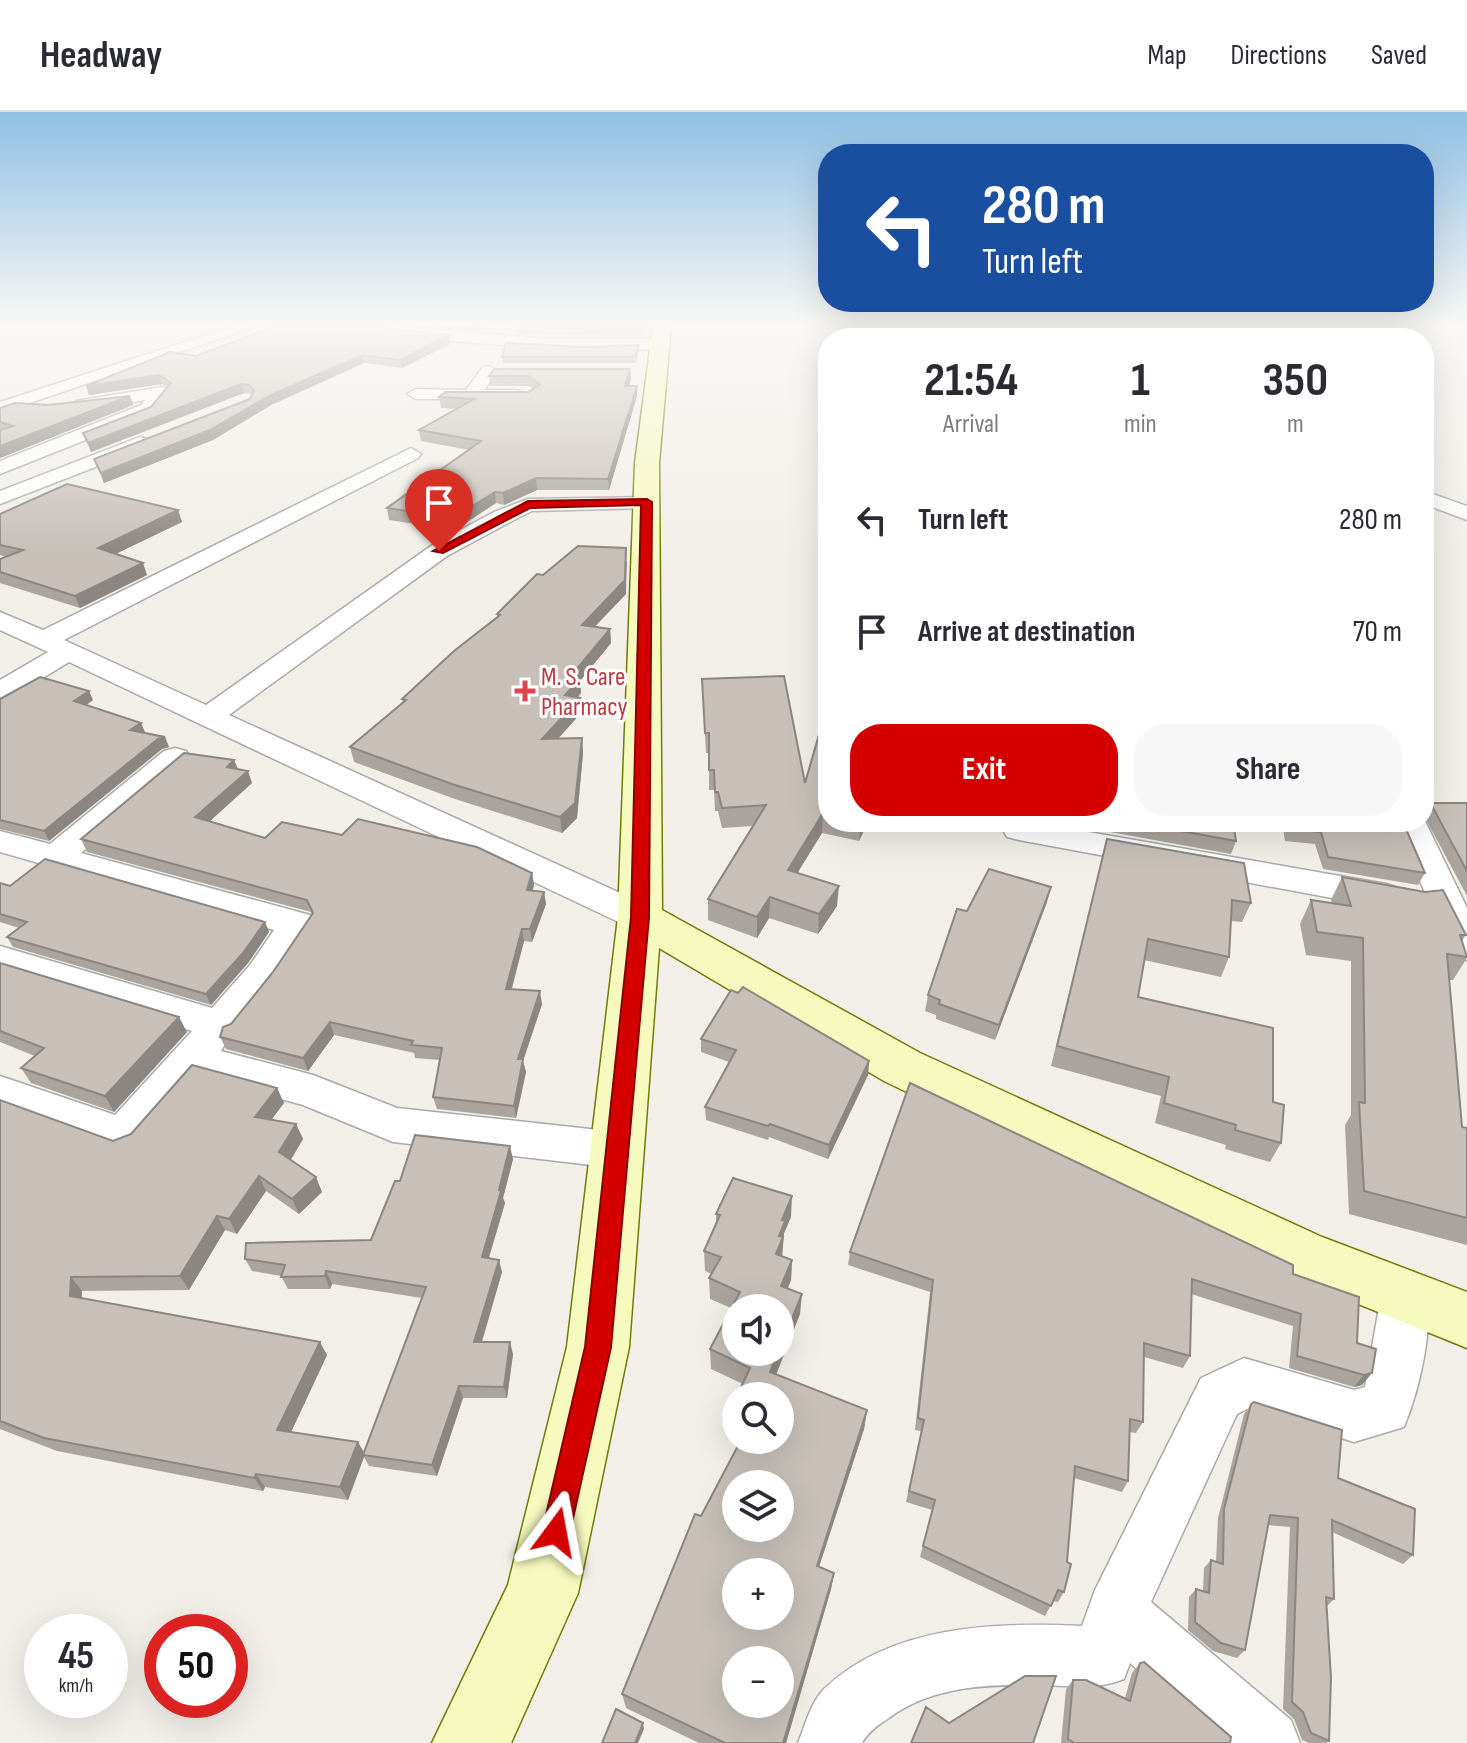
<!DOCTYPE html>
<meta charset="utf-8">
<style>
:root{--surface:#fff;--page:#f7f7f7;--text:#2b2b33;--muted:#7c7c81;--line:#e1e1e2;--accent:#d40000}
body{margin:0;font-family:"Sofia Sans Condensed",sans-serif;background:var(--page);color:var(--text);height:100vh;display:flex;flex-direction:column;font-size:30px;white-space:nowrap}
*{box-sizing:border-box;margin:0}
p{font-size:26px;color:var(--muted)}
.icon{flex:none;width:44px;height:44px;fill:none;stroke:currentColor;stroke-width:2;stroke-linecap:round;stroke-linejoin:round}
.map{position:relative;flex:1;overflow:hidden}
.side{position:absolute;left:818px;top:216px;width:616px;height:504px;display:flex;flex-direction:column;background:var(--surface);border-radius:32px;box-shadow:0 8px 32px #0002}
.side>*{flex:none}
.banner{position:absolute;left:818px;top:32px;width:616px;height:168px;border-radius:32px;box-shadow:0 8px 32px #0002;background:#1a4fa0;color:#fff;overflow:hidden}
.buttons{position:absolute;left:722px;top:1182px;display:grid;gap:16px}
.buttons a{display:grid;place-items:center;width:72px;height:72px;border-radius:50%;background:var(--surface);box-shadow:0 8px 32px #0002;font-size:40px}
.speed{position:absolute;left:24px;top:1502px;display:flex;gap:16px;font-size:40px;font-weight:700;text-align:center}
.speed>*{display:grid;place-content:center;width:104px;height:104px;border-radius:50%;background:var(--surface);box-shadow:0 8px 32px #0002;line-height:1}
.speed small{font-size:20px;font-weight:400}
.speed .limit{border:12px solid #d22;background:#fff;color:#111}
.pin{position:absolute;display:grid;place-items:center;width:68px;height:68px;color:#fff;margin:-82px -34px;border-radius:50% 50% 50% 0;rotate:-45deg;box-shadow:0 0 8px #0007}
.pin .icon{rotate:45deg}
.me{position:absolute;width:88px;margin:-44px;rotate:13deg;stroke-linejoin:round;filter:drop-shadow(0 0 6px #0008)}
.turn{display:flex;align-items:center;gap:28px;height:168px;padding:0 32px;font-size:36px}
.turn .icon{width:104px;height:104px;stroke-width:2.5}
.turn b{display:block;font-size:56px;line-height:68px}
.eta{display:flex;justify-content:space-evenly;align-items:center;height:136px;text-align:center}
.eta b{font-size:48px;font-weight:700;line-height:56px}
.cta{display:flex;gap:16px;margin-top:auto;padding:16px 32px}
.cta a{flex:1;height:92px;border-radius:32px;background:var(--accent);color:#fff;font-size:32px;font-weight:700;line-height:92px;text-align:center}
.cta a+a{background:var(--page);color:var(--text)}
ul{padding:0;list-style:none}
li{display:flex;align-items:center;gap:24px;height:112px;padding:0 32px}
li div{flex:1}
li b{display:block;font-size:30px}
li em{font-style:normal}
header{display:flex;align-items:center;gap:48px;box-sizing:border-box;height:112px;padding:0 40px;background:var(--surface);border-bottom:2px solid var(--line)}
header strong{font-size:38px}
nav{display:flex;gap:44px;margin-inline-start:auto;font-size:28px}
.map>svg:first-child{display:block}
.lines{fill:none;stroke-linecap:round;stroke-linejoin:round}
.street-casing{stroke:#a9a9a9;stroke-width:3}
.secondary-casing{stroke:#707d05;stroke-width:3}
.street{fill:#fff;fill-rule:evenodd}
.secondary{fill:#f7fabf;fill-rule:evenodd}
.wall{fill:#aba49e}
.shaded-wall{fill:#8b8681}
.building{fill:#c7bfb8;stroke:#8b8681;stroke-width:2;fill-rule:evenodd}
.route{fill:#d40000;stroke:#8a0000;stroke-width:2}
.health-dot{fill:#e0444e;stroke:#fff;stroke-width:3}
.labels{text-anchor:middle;stroke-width:6;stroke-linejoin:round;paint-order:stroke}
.far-health-label{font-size:26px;fill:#be3a42;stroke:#fff;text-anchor:start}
</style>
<header>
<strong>Headway</strong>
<nav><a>Map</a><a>Directions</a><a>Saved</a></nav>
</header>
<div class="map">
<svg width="1467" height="1631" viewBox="0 0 1467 1631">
<rect width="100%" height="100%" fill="#f2efe9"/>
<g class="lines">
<g class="street-casing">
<g id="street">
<path d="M234 214H257L0 301V290Z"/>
<path d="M356 214H398L549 227H660L668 232 660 237C576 240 493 234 409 224 394 223 367 224 356 214Z"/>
<path d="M905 214H925L949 226H928Z"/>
<path d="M489 254 498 259 484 278H517L526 283 523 287H416L407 282 416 277 466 278 483 255Z"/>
<path d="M162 275 171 280 153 301 0 362V349L141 293 145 288 82 298 73 293 76 289Z"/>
<path d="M140 325 147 327 150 331 147 335 0 392V379Z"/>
<path d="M411 336 421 342 418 346 64 528 206 593 431 434 494 400 528 387 655 385 658 390 655 395 647 396 532 399 510 410 447 444 229 603 653 796 658 805 653 814 640 817 627 814 69 550 10 586 0 588V568L48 540 0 518V500L43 518Z"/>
<path d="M1424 379 1467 394V408L1424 392Z"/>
<path d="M175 636 186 639 190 645 186 651 81 741 310 803 315 812 276 871 234 923 224 926 226 930 221 939 313 963 397 996 617 1020 632 1025 639 1038 632 1051 617 1056 393 1030 303 993 199 965 138 1035 123 1041 0 997V964L115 1003 192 919 0 860V834L212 896 250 853 274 818 0 740V719L50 732 164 639Z"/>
<path d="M1424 707 1467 796V848L1454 844 1449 835 1394 710H1424Z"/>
<path d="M1031 710 1386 772 1398 776 1403 784 1398 792 1386 796 1019 728 1007 725 1003 718 1007 711Z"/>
<path d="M1405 1162 1422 1168C1438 1204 1419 1279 1404 1315L1354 1330 1247 1297 1237 1302 1151 1490 1291 1608 1300 1631H1220L1130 1551 1124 1567C1096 1578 1074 1574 1044 1573 993 1572 932 1573 889 1606 878 1613 868 1620 862 1631H798C805 1614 811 1589 825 1576 892 1513 995 1510 1082 1514L1095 1478 1201 1266 1244 1246 1354 1278 1365 1275 1381 1184 1388 1168Z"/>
</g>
</g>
<g class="secondary-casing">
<path id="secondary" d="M653 214H671L659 351 662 798 920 941 1322 1125 1467 1180V1236L1282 1161 884 969 659 836 629 1235 578 1481 511 1631H432L508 1473 567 1235 618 805 635 351Z"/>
</g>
<use href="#street" class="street"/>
<use href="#secondary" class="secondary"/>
</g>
<g class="wall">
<path d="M424 214H485L475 219Z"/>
<path d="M517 214H646L643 224 518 222Z"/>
<path d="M450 232 402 256 364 251 271 293 213 328 104 371 94 347 250 287 252 282 244 281 91 340 83 321 151 295 167 275 162 272 89 283 86 274 196 244Z"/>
<path d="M639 233V239L636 251H503L502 245Z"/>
<path d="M630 257 631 267 629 274 637 284 609 378H537L504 393 496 391 455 418 389 408 387 396 469 338 421 329 419 318 457 297 441 296 439 285 528 280 533 277 529 274H490L489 264Z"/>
<path d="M130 284 133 293 0 346V296L48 293Z"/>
<path d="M178 398 182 410 115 442 147 463 80 496 0 471V447L6 445 0 443V402Z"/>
<path d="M627 449 626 482 594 515 610 517 611 531 580 569 581 581 577 586 581 601 558 627 582 626 583 641 577 706 562 721 455 687 354 650 350 635 403 591 402 587 498 505 497 502 543 463Z"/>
<path d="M703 585 805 671 828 620V710H868L859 729 822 721 797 761 837 794 818 822 769 806 757 826 708 808V787L753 714 722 716 718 699H715L714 678H709V641H706Z"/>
<path d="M0 587 93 588 86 593 144 621 165 625 169 635 162 637 49 729 0 717Z"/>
<path d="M234 648 238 657 252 671 209 710 265 726 342 723 532 761 534 773 532 779 544 780 546 792 532 830 524 829 512 877 542 892 523 949 526 960 516 1006 437 997 433 985 440 948 415 946 414 941 334 923 308 959 226 937 220 925 273 860 312 803 311 800 87 740 81 727Z"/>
<path d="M1424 691H1467V790V784L1424 704Z"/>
<path d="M1095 710H1233L1236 729 1231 742 1094 717Z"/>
<path d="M1282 710H1403L1425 761 1418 773 1323 757 1315 732 1285 729Z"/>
<path d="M1107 727 1251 791 1242 810 1231 809 1229 845 1221 865 1144 848 1138 885 1273 990 1281 1031 1270 1050 1225 1037 1226 1033 1155 1011 1161 984 1051 954Z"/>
<path d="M1342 765 1466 823 1462 829 1467 846 1453 868H1449L1462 1015 1467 1016V1133L1349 1102 1345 1013 1351 1003V849L1306 843 1300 812 1311 788 1332 791 1331 788Z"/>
<path d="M0 771 10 774 265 810 269 820 248 851 211 893 13 835 7 825 19 816 0 810Z"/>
<path d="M1047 790 995 928 936 907V903L925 899 928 883 967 799Z"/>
<path d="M0 851 187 920 114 1000 31 971 21 956 35 944 0 930Z"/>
<path d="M701 927 869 949 868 963 828 1047 769 1025 768 1028 706 1008 705 995 729 950 701 940Z"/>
<path d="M277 976 284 991 271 1008 296 1012 303 1027 291 1048 322 1080 299 1102 266 1079 237 1122 225 1118 189 1178 82 1179V1186L327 1243 291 1320 364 1340 422 1186 332 1172 330 1177H288L281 1164 252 1159 245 1147 371 1128 400 1069 513 1047 503 1086 505 1091 489 1146 502 1160 482 1230 513 1242 507 1286H463L437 1364 369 1354 364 1345 348 1388 265 1375 263 1379 57 1339 0 1317V988L113 1029Z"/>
<path d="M716 1102 791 1105 784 1121 782 1144 792 1148 791 1168 788 1176 800 1202 776 1263 867 1298 864 1317 819 1455 834 1461 831 1477 786 1631H699L626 1596 622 1582 701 1404 740 1329 738 1328H780L743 1272 711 1257 710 1237 731 1196 710 1187 709 1166 712 1162 705 1159 704 1139 716 1112Z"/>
<path d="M850 1140 1293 1162 1357 1231 1372 1261 1362 1273 1354 1275 1289 1256 1293 1214 1191 1182 1190 1244 1183 1256 1144 1245 1143 1310 1136 1321 1130 1320 1128 1369 1122 1380 1074 1366 1064 1480 1058 1490 1053 1489 1045 1504 920 1445 932 1398 906 1390 921 1319 915 1318 930 1180 848 1153Z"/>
<path d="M736 1287V1327L728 1324V1305Z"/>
<path d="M1251 1292 1338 1366 1413 1443 1403 1452 1332 1420 1334 1487 1327 1494 1329 1629 1326 1631H1309L1302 1628 1294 1607 1283 1597 1290 1415 1268 1413 1245 1538 1237 1546 1213 1539 1188 1518 1189 1485 1196 1477 1203 1479 1204 1456 1211 1448 1216 1449 1218 1406 1244 1302Z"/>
<path d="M1140 1551 1230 1631H1061L1066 1577 1073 1568 1125 1586 1132 1561Z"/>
</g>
<g class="shaded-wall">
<path d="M474 214H485L475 219Z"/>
<path d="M449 223 450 232 402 256 400 248Z"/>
<path d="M362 243 364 251 271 293 213 328 104 371 101 361 269 284Z"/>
<path d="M630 257 631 267 626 284 625 274Z"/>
<path d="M159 263 162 272 89 283 86 274Z"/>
<path d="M241 272 244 281 91 340 88 331Z"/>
<path d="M637 274V284L609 378 608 367Z"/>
<path d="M130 284 133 293 0 346V334Z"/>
<path d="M536 366 537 378 504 393 503 381Z"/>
<path d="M495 380 496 391 455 418 453 406Z"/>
<path d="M178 398 182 410 103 448 98 436Z"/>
<path d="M626 436V482L583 527 582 513Z"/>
<path d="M143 451 147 463 80 496 75 484Z"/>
<path d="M610 517 611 531 580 569 581 581 567 598 565 583 570 565Z"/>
<path d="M89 579 93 588 79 598 74 589Z"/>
<path d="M580 586 581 601 544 642 542 627Z"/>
<path d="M141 611 145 620 134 627 130 618Z"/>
<path d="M165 625 169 635 162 637 49 729 44 719 158 627Z"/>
<path d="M582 626 583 641 577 706 562 721 560 705Z"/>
<path d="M234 648 239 660 227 655Z"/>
<path d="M248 659 252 671 200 718 195 705Z"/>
<path d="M1431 692 1425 704H1424V693Z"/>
<path d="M823 701 822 721 787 778 788 758Z"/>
<path d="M861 710H868L859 729Z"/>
<path d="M532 761 534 773 529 791 527 778Z"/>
<path d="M839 774 837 794 818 822 819 802Z"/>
<path d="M1051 775 1047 790 995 928 999 913Z"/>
<path d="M544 780 546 792 532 830 530 817Z"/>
<path d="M770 785 769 806 757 826V805Z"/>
<path d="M265 810 269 820 248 851 211 893 206 882Z"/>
<path d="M522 817 524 829 508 889 506 877Z"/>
<path d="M540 879 542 892 523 949 526 960 516 1006 514 994 518 947Z"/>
<path d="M179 905 187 920 114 1000 105 984Z"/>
<path d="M330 910 334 923 308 959 303 946Z"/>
<path d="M869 949 868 963 828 1047 829 1033Z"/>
<path d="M277 976 284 991 262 1020 255 1005Z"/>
<path d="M296 1012 303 1027 286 1055 279 1040Z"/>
<path d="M510 1034 513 1047 503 1086 505 1091 485 1158 482 1145Z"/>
<path d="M259 1064 266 1079 237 1122 229 1107Z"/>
<path d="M316 1065 322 1080 299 1102 292 1087Z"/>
<path d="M792 1084 791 1105 784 1121 782 1146 776 1142 782 1108Z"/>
<path d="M217 1104 225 1118 189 1178 180 1164Z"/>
<path d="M499 1148 502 1160 478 1242 474 1230Z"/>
<path d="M792 1148 791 1168 780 1194 781 1174Z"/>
<path d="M326 1159 332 1172 330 1177 325 1164Z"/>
<path d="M71 1165 82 1179 81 1198 70 1184Z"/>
<path d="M802 1182 800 1202 769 1280 770 1260 778 1240H780V1236Z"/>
<path d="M320 1230 327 1243 286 1331 277 1318Z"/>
<path d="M510 1230 513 1242 507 1286 504 1275Z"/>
<path d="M1372 1261 1362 1273 1354 1275 1364 1263Z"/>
<path d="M459 1274 463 1286 437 1364 432 1353Z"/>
<path d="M867 1298 864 1317 814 1470 817 1454Z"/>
<path d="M358 1330 365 1342 363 1343 364 1345 348 1388 340 1375Z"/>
<path d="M256 1362 265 1375 263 1379 254 1366Z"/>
<path d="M834 1461 831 1477 786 1631H783Z"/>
<path d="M643 1611 644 1617 638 1631H635Z"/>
</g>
<g class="building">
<path d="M276 214H362L449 223 400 248 362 243 269 284 210 318 101 361 94 347 250 287 254 278 249 273 241 272 88 331 83 321 151 295 171 271 159 263 86 274 170 240 196 244Z"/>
<path d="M517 214H644L643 216Z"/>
<path d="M506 231 585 235 639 233 635 245H502Z"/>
<path d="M494 257H630L625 274H637L608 367 536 366 503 381 495 380 453 406 387 396 481 329 419 318 474 287 439 285 445 280H528L540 273 528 264H489Z"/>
<path d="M130 284 0 334V318L13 314 0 310V296L15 291 48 293Z"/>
<path d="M67 372 178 398 98 436 143 451 75 484 0 460V447L23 438 0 433V402Z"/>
<path d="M578 434 626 436 625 468 582 513 610 517 570 565 580 567 565 583 580 586 542 627 582 626 575 691 560 705 452 672 350 635 406 588 402 587 454 539 500 503 497 502 537 462 543 463Z"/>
<path d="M784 564 805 671 820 619 828 620V702L823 701 788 758 839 774 819 802 770 785 757 805 708 787 766 693 722 696 718 680H715L714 658H709V621H705L702 567Z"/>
<path d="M40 565 89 579 74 589 141 611 130 618 165 625 158 627 44 719 0 708V587Z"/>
<path d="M184 641 234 648 227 655 248 659 195 705 265 726 282 710 342 723 358 707 477 735 532 761 527 778 544 780 530 817H522L506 877 540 879 518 947H523L514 994 433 985 442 936 411 933 413 929 330 910 303 946 220 925 223 915 231 912 273 860 313 801 307 788 81 727Z"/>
<path d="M1424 691H1467V759L1431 692 1424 693Z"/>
<path d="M1132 710H1233L1236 729Z"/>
<path d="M1289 710H1403L1425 761 1328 745 1321 720 1290 717Z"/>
<path d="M1107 727 1244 751 1251 791 1232 788 1229 845 1148 827 1138 885 1273 916V990L1284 993 1281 1031 1235 1018 1236 1013 1164 991 1169 965 1057 934Z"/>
<path d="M45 747 265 810 243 841 206 882 7 825 27 810 0 802V771L10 774Z"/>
<path d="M989 757 1051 775 999 913 939 892 940 888 928 883 957 797 967 799Z"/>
<path d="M1342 765 1425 780 1443 778 1466 823H1460L1467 845 1447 842 1462 1015 1467 1016V1106L1364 1079 1359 990 1365 991 1363 826 1317 820 1311 788 1351 794Z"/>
<path d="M0 851 179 905 105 984 21 956 44 936 0 919Z"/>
<path d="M743 875 869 949 829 1033 770 1012 768 1014 705 995 736 938 701 927 731 878 738 881Z"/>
<path d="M192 953 277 976 255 1005 296 1012 279 1040 316 1065 292 1087 259 1064 229 1107 217 1104 180 1164 71 1165 70 1184 320 1230 277 1318 358 1330 340 1375 256 1362 254 1366 44 1326 0 1309V988L113 1029 131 1022Z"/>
<path d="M910 971 1293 1153V1162L1359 1185 1357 1231 1376 1237 1372 1261 1364 1263 1297 1244 1301 1202 1192 1167 1190 1244 1144 1231 1143 1310 1130 1307 1128 1369 1075 1354 1067 1450 1071 1452 1064 1480 1058 1478 1051 1494 923 1434 935 1388 909 1379 924 1308 918 1306 933 1168 850 1140Z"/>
<path d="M415 1023 510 1034 499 1078 501 1079 482 1145 499 1148 474 1230H510L504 1275 459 1274 432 1353 363 1343 426 1175 326 1159 325 1164 281 1165 285 1153 245 1147 246 1131 371 1128 395 1069H400Z"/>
<path d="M733 1066 792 1084 782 1108 785 1109 779 1124 783 1125 776 1142 792 1148 781 1174 802 1182 780 1236V1196H736V1240H778L770 1260 867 1298 817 1454 834 1461 783 1631H725L622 1582 695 1402 701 1404 741 1328H780V1284H737L750 1256 710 1237 740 1180 709 1166 721 1145 704 1139 720 1103 716 1102ZM736 1372H780V1416H736ZM736 1460H780V1504H736ZM736 1548H780V1592H736Z"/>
<path d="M736 1287V1308L728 1305Z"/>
<path d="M1254 1290 1342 1318 1338 1366 1415 1397 1413 1443 1332 1408 1334 1487 1326 1485 1331 1566 1329 1629 1311 1621 1303 1600 1292 1590 1298 1406 1270 1403 1245 1538 1221 1531 1195 1510 1196 1477 1209 1481 1211 1448 1223 1452 1224 1397 1251 1292Z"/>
<path d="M1144 1550 1231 1625 1230 1631H1074L1068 1627 1073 1568H1086L1130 1589 1140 1551Z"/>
<path d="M1025 1564H1056L1033 1631H911L926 1595 949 1611Z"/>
<path d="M616 1597 643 1611 635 1631H602Z"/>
</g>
<linearGradient id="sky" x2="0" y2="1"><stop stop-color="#8fc0e4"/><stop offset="0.48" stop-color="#f9f8f5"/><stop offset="1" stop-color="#f9f8f5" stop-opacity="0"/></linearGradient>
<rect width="1467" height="442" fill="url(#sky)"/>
<path class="route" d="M647 387 652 390 649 805 611 1235 570 1420 566 1430 556 1434 546 1430 542 1420 585 1235 631 805 641 393 530 396 443 441 433 439 528 389Z"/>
<path class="health-dot" d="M521 567h8v8h8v8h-8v8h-8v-8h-8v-8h8z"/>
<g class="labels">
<g class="far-health-label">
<text x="541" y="573">M. S. Care<tspan x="541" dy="30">Pharmacy</tspan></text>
</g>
</g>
</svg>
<div class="buttons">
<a><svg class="icon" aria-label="sound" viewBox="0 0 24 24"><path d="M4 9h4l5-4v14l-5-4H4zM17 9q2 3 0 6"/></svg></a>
<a><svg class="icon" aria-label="search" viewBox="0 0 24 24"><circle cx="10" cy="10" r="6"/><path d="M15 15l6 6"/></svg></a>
<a><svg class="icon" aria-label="layers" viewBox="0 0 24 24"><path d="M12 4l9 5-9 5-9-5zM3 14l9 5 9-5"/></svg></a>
<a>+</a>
<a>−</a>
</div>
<div class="speed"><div>45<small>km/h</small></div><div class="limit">50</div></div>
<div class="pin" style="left:439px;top:439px;background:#d93025"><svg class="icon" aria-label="arrive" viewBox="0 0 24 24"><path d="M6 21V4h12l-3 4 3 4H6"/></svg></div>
<svg class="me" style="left:556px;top:1420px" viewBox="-20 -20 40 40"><path d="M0-17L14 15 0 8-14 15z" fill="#d40000" stroke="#fff" stroke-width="4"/></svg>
<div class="banner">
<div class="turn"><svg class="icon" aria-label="left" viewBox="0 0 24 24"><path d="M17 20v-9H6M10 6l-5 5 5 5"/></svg><div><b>280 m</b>Turn left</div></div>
</div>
<section class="side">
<div class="eta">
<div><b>21:54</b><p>Arrival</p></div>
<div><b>1</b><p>min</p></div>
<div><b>350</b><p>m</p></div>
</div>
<ul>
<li><svg class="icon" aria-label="left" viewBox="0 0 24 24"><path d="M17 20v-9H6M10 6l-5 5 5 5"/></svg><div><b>Turn left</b></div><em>280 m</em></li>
<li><svg class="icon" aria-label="arrive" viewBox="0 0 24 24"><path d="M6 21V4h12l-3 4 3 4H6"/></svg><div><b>Arrive at destination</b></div><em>70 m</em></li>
</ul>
<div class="cta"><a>Exit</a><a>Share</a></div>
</section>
</div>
